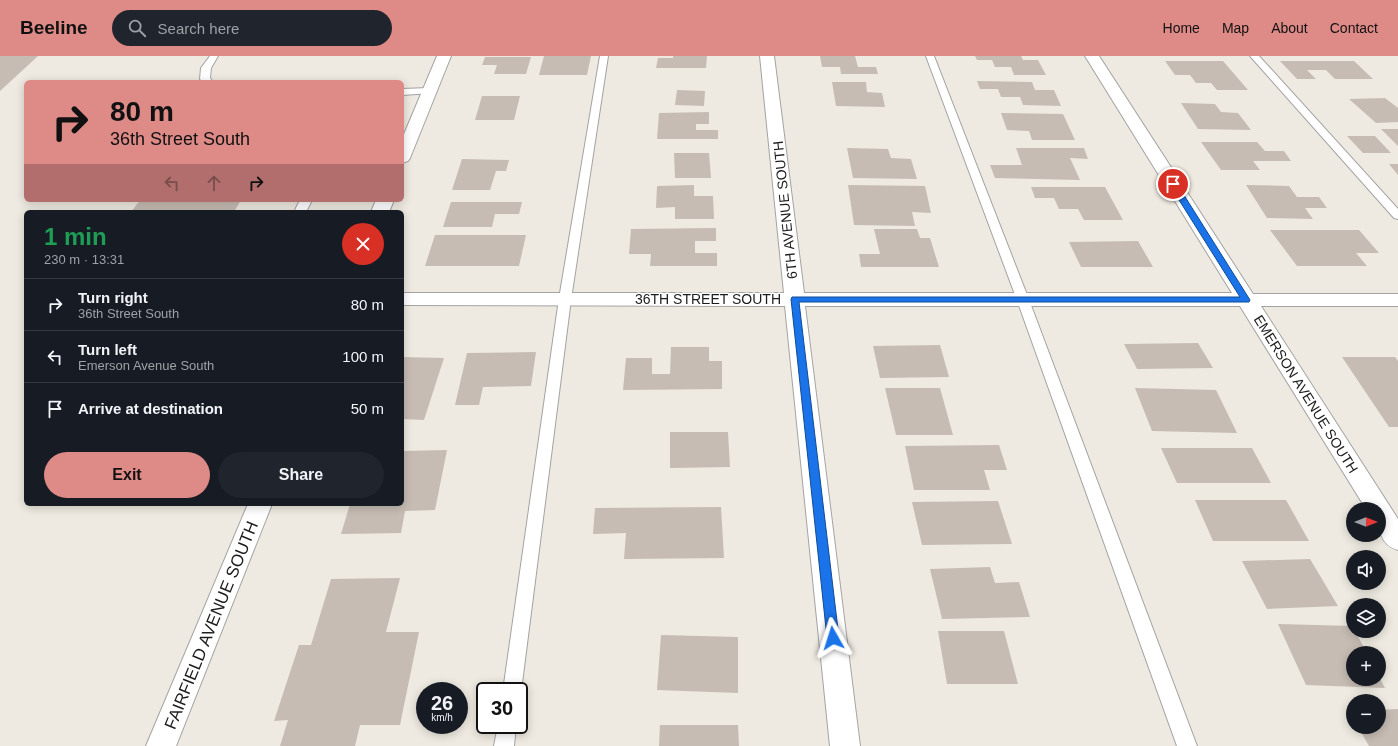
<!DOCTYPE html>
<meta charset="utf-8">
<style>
:root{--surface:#171b24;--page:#20242c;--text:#f1f3f6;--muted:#9ea1a6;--line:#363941;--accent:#de8a87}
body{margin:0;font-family:Helvetica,sans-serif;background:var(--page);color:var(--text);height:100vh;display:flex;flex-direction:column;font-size:15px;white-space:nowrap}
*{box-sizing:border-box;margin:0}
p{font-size:13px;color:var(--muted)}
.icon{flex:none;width:22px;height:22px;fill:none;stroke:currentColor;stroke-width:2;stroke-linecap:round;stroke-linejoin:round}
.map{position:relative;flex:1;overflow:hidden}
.panel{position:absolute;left:24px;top:154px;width:380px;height:296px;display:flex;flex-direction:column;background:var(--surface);border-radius:6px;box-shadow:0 2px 10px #0003}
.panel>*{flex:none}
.guide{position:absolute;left:24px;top:24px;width:380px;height:122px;border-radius:6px;box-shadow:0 2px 10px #0003;background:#de8a87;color:#111;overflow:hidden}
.needle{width:26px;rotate:90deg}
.buttons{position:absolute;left:1346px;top:446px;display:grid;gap:8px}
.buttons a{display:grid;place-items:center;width:40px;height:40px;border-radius:50%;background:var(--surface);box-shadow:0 2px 10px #0003;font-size:20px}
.speed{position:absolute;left:416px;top:626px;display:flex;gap:8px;font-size:20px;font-weight:700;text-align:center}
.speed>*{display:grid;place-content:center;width:52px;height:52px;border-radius:50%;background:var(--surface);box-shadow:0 2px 10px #0003;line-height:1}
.speed small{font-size:10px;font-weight:400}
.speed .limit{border:2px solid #111;border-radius:6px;background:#fff;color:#111}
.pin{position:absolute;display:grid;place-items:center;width:34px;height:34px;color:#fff;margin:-17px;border:2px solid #fff;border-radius:50%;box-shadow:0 1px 4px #0007}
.me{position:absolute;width:44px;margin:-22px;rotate:354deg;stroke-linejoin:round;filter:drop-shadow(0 0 3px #0008)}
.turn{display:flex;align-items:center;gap:14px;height:84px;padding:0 20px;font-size:18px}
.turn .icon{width:52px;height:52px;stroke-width:2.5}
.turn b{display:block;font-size:28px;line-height:34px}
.lanes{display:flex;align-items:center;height:38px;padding:0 20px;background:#0003;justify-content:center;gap:20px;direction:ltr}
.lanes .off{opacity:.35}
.round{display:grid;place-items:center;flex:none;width:42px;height:42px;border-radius:21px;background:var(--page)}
.headline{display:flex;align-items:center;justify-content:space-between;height:68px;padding:0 20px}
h1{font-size:24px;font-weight:700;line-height:30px;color:#1e9e55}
.primary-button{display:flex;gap:8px;margin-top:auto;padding:8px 20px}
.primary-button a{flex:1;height:46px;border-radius:24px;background:var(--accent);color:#111;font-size:16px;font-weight:700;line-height:46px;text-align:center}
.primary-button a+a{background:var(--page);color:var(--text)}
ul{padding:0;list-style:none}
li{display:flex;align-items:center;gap:12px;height:52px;padding:0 20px;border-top:1px solid var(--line)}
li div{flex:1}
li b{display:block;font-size:15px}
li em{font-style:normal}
header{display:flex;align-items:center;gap:24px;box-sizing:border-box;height:56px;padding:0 20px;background:var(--accent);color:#111}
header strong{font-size:19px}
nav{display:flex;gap:22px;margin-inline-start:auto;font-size:14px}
.search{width:280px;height:36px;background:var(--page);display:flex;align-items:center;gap:10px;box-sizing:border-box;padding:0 14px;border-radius:22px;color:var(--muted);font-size:15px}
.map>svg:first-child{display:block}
.building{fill:#c6bcb4}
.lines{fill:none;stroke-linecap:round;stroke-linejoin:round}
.service-casing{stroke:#a3a3a3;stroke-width:2}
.minor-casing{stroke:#a3a3a3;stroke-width:2}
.service{fill:#fff;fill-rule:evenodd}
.minor{fill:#fff;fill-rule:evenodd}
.route{fill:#1a73e8;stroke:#114b97}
.labels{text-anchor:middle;stroke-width:3;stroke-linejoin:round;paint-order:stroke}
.street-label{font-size:14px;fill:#1c1c1c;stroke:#fff}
.near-street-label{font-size:17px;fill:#1c1c1c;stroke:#fff}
</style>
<header>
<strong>Beeline</strong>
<div class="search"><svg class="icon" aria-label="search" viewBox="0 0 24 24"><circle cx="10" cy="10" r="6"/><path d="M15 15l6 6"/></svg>Search here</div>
<nav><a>Home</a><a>Map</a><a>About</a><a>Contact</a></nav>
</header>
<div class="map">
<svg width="1398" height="690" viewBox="0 0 1398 690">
<rect width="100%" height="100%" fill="#eeeae1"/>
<g class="building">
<path d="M0 0H38L0 35Z"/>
<path d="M544 0H591L587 19H539Z"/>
<path d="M673 0H707L706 12H656L658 2H673Z"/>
<path d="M820 0H855L858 11H876L878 18H841L840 11H822Z"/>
<path d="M975 0H1021L1023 4H1038L1046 19H1014L1011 11H995L992 4H977Z"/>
<path d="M485 1H531L526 18H494L497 9H482Z"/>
<path d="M1165 5H1223L1248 34H1217L1211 27H1196L1190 19H1175Z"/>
<path d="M1280 5H1354L1373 23H1335L1326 14H1307L1316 23H1297Z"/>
<path d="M977 25 1032 26 1035 34H1054L1061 50 1023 49 1020 41H1001L998 33H980Z"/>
<path d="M832 26H866L867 36 882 37 885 51 836 50Z"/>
<path d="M677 34 705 35 704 50 675 49Z"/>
<path d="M482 40H520L514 64H475Z"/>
<path d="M1385 42 1398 52V66L1376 67 1349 43Z"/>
<path d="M1181 47 1215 48 1221 56 1238 57 1251 74 1198 73Z"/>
<path d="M709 56V68H696V74H718V83H657L659 57Z"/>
<path d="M1001 57 1063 58 1075 84H1032L1029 75 1007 74Z"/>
<path d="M1381 73H1398V90Z"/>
<path d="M1347 80H1375L1391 97H1363Z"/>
<path d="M1201 86H1257L1265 95H1284L1291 105H1253L1260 114H1221Z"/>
<path d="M847 92 888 93 891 102 911 103 917 123 853 122Z"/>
<path d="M1016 92H1084L1088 103 1070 102 1080 124 995 122 990 109H1022Z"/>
<path d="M674 97H709L711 122H675Z"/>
<path d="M462 103 509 104 506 115H496L490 134H452Z"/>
<path d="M1389 108H1398V119Z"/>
<path d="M694 129V140H713L714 163H675V151L656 152 657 130Z"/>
<path d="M848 129 925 130 931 157 912 156 915 170 854 169Z"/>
<path d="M1246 129 1289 130 1297 141H1319L1327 152H1305L1313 163 1267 162Z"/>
<path d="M1031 131H1105L1123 164H1084L1078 153H1059L1054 142H1035Z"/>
<path d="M140 144H241L234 156H131Z"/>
<path d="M451 146H522L519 158H495L492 171H443Z"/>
<path d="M716 172V185H695V197H717V210H650L651 198H629L631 173Z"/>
<path d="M874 173H917L920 182H930L939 211H861L859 198H880Z"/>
<path d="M1270 174H1359L1379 197H1356L1367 210H1297Z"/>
<path d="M435 179H526L519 210H425Z"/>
<path d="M1138 185 1153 211H1081L1069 186Z"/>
<path d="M1198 287 1213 312 1137 313 1124 288Z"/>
<path d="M940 289 949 321 880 322 873 290Z"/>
<path d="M671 291H709V305H722V333L623 334 626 302H652V318H670Z"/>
<path d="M536 296 531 330 483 331 479 349H455L467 297Z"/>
<path d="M402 301 444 302 424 364 402 363Z"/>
<path d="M1342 301H1395L1398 305V371H1389Z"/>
<path d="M885 332H940L953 379H896Z"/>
<path d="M1135 332 1216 334 1237 377 1152 375Z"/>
<path d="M670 376H728L730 411 670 412Z"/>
<path d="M999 389 1007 414H984L990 434H914L905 390Z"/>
<path d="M1161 392H1252L1271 427H1177Z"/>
<path d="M447 394 435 454 405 455 401 477 341 478 350 448H402V395Z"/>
<path d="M1195 444H1286L1309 485H1213Z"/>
<path d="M998 445 1012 488 922 489 912 446Z"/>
<path d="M721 451 724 502 624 503 626 477 593 478 595 452Z"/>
<path d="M1310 503 1338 550 1267 553 1242 505Z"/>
<path d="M990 511 995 527 1019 526 1030 561 942 563 930 513Z"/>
<path d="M400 522 386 576H419L400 669H360L355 690H280L288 664 274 665 299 589H311L331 523Z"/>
<path d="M1278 568 1353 570V575H1355L1367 597H1353V623H1380L1385 632 1306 629Z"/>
<path d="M938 575H1004L1018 628H947Z"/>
<path d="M661 579 738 581V637L657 634Z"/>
<path d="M1398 653V690H1369L1358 671H1379V654Z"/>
<path d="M660 669H738L739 690H659Z"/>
</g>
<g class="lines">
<g class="service-casing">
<g id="service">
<path d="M210 0H218L211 12 210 22 213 26H203L200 23 201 12Z"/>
<path d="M600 0H608L571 243 521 635 519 640V635H503L559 243Z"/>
<path d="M926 0H934L1029 244 1197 690H1177L1017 244Z"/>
<path d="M1250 0H1259L1398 153V163L1394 162Z"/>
<path d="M429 32 434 35 432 37 402 39V33Z"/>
<path d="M300 144H312L306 156H294Z"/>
<path d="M498 669H516L514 690H494Z"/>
</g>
</g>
<g class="minor-casing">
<g id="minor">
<path d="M437 0H451L410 102 408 105 402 107V83Z"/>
<path d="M760 0H774L804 237H1232L1085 0H1099L1253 238H1398V250H1261L1398 463V494C1378 488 1379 471 1379 453H1366L1240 250H805L860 690H830L785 250 402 249V237H784Z"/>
<path d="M376 144H394L389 156H371Z"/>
<path d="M248 448H272L176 690H146Z"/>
</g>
</g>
<use href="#service" class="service"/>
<use href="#minor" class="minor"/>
</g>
<path class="route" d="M1173 126 1177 128 1250 244 1249 246H799L839 582 837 586 833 587 829 586 827 582 791 243 792 241H1240L1169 128Z"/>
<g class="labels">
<g class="street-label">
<text transform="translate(785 154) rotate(-96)" y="5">6TH AVENUE SOUTH</text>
<text x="708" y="248">36TH STREET SOUTH</text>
<text transform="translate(1306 338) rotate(58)" y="5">EMERSON AVENUE SOUTH</text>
</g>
<g class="near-street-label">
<text transform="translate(211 569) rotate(-68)" y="6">FAIRFIELD AVENUE SOUTH</text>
</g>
</g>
</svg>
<div class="buttons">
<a><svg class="needle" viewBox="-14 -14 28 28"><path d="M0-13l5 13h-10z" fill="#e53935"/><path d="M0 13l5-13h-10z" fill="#9ea1a6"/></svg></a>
<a><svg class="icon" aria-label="sound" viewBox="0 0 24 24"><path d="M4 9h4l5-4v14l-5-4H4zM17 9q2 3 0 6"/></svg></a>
<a><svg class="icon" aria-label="layers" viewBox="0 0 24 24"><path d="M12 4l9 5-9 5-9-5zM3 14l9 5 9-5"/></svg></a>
<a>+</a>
<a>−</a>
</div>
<div class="speed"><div>26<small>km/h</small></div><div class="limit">30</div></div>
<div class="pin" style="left:1173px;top:128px;background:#d93025"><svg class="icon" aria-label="arrive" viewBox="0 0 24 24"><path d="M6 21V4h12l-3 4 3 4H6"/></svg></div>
<svg class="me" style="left:833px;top:582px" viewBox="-20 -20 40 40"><path d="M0-17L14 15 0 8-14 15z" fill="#1a73e8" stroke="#fff" stroke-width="4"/></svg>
<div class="guide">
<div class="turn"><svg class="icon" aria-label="right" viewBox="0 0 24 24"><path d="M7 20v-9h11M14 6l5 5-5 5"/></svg><div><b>80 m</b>36th Street South</div></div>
<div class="lanes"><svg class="icon off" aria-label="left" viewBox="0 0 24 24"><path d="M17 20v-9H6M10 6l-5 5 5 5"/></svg><svg class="icon off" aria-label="ahead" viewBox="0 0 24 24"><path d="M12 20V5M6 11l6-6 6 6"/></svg><svg class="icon" aria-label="right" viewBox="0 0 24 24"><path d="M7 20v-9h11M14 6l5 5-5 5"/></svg></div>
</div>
<section class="panel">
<div class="headline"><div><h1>1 min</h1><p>230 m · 13:31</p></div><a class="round" style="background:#d93025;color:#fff"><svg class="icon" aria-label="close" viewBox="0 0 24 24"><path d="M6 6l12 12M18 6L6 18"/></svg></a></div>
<ul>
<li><svg class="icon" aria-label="right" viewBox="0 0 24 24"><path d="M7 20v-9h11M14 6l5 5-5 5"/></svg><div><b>Turn right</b><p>36th Street South</p></div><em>80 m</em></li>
<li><svg class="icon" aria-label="left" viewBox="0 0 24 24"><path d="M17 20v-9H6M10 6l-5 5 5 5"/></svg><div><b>Turn left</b><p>Emerson Avenue South</p></div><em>100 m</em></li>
<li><svg class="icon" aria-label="arrive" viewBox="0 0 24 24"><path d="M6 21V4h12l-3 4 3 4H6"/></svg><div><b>Arrive at destination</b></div><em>50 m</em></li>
</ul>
<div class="primary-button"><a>Exit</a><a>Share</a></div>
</section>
</div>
